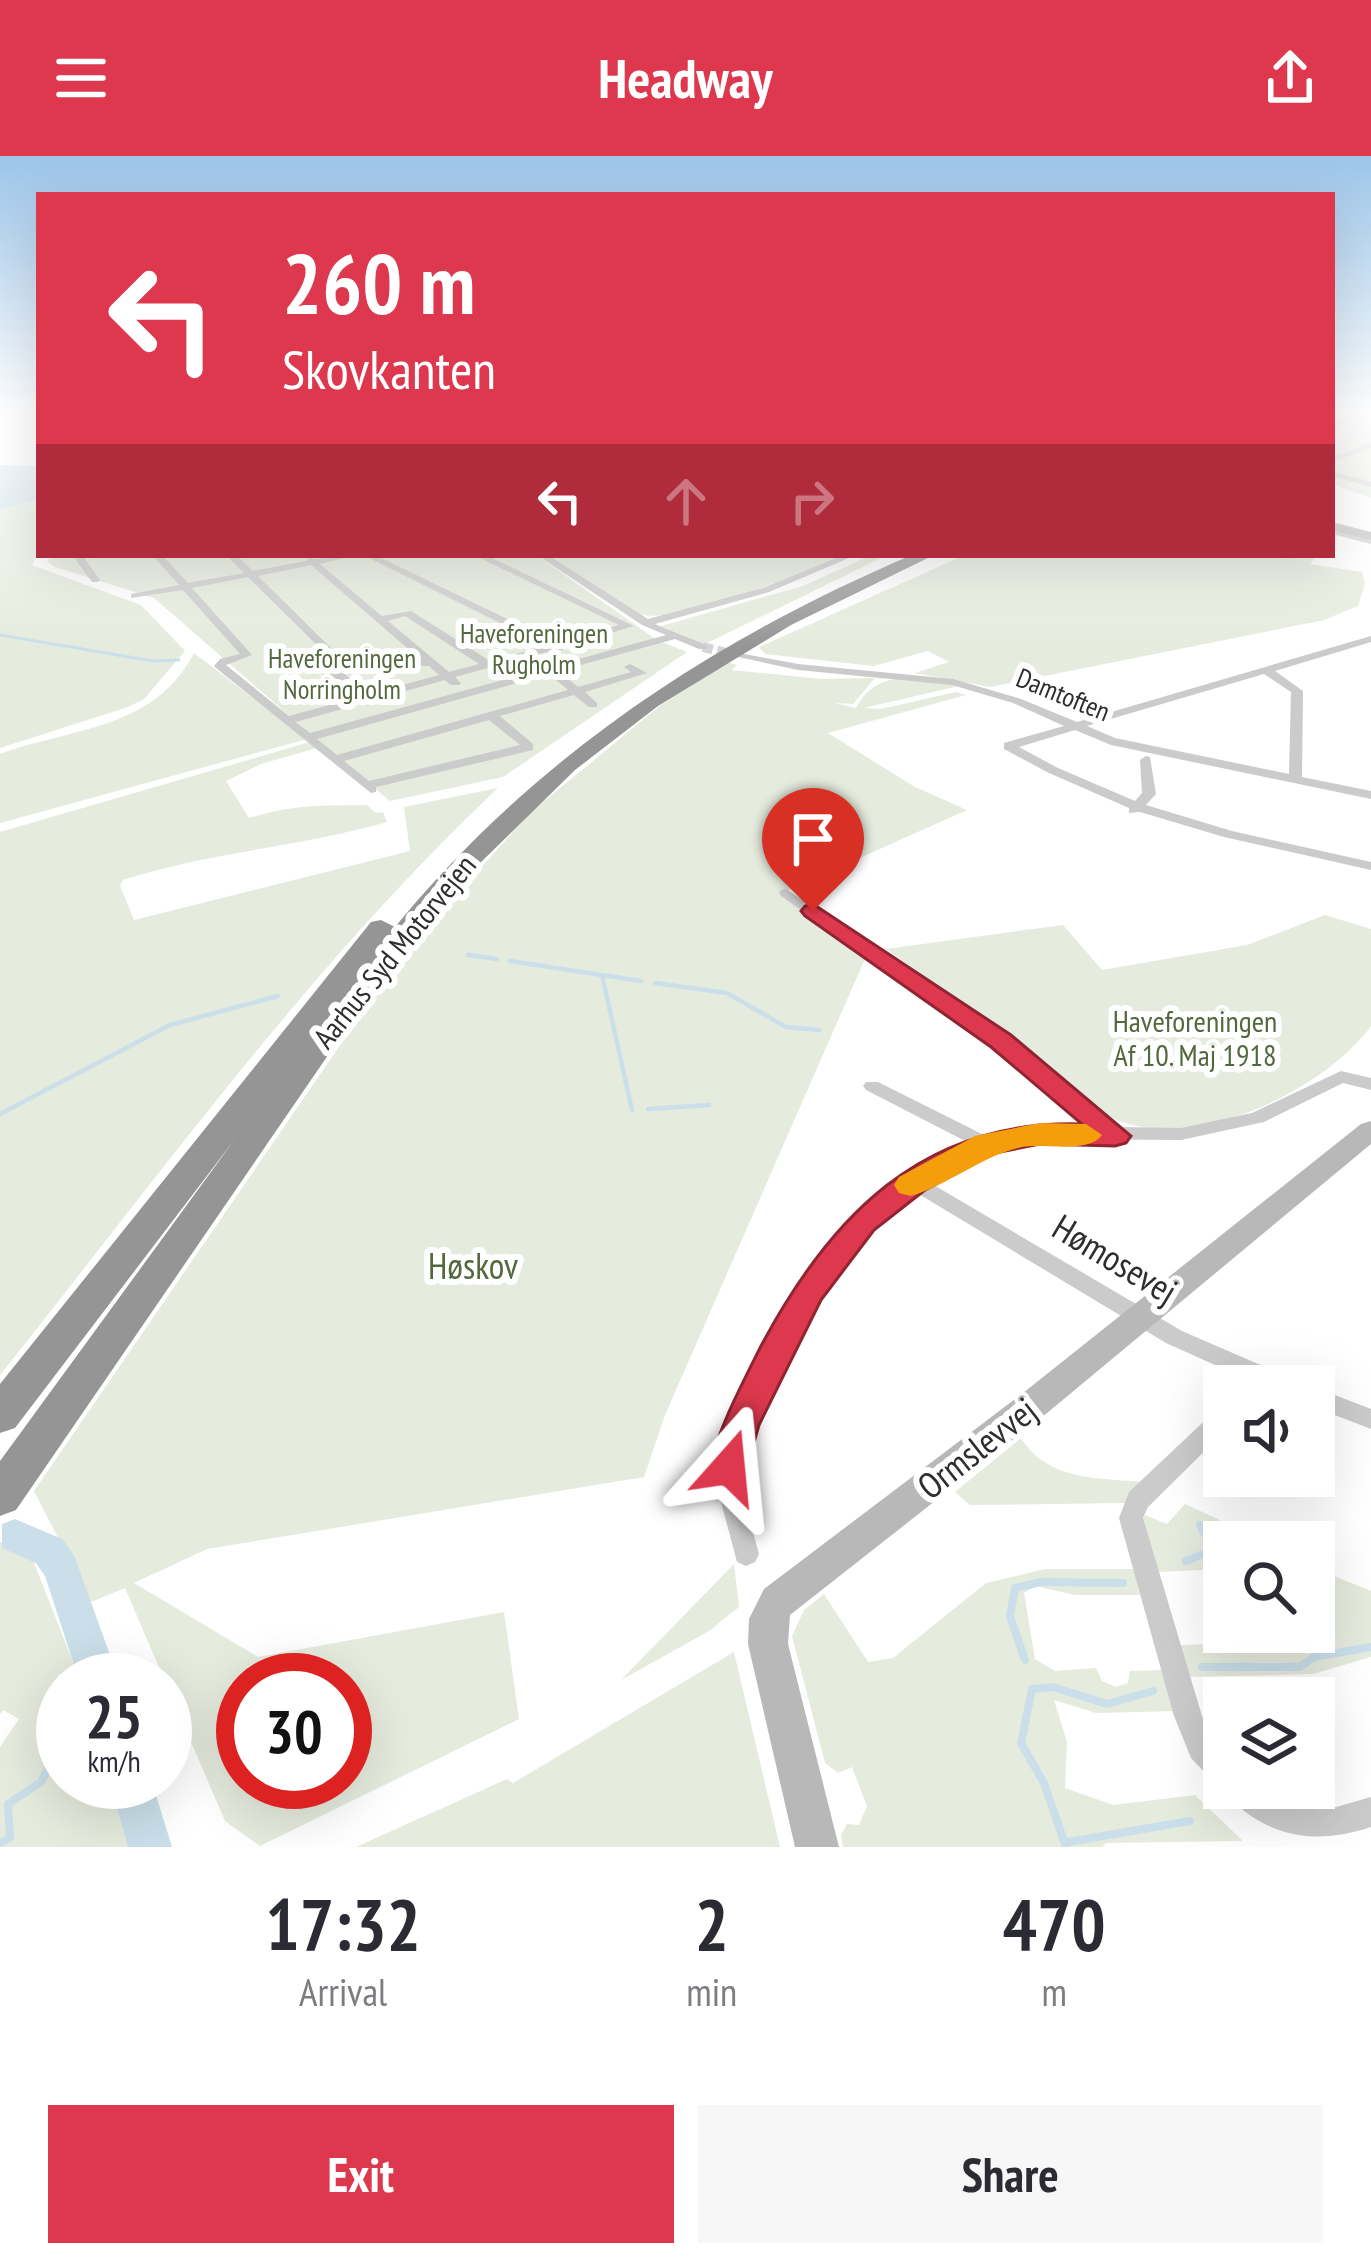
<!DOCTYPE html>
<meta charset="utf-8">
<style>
:root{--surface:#fff;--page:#f7f7f7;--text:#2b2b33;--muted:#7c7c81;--accent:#dd384d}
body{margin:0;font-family:"PT Sans Narrow",sans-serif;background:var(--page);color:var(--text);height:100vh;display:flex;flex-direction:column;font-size:45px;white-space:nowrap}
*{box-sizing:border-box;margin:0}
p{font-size:39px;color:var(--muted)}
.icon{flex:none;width:66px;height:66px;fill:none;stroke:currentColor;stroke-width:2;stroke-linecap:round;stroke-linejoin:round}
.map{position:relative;height:1691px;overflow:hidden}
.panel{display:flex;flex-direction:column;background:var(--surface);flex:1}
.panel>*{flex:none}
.hud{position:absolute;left:36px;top:36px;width:1299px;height:366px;border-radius:0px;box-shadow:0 12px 48px #0002;background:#dd384d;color:#fff;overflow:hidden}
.tools{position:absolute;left:1203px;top:1209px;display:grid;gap:24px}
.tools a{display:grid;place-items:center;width:132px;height:132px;border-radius:0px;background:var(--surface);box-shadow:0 12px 48px #0002;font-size:60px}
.speed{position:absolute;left:36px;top:1497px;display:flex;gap:24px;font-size:60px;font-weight:700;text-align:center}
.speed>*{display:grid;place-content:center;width:156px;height:156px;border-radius:50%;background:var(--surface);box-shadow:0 12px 48px #0002;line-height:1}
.speed small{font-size:30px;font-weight:400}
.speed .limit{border:18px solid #d22;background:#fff;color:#111}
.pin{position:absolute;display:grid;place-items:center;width:102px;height:102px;color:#fff;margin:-123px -51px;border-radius:50% 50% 50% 0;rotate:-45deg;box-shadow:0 0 12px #0007}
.pin .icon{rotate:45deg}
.me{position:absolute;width:132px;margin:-66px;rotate:18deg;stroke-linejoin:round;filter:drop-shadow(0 0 9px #0008)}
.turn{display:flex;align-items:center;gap:42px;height:252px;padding:0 48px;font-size:54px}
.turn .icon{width:156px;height:156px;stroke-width:2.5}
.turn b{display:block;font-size:84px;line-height:102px}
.lanes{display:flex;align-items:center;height:114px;padding:0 48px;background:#0003;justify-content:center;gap:60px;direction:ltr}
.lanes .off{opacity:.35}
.eta{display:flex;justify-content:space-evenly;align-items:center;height:204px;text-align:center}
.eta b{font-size:72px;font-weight:600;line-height:84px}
.action{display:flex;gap:24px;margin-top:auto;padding:24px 48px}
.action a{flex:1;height:138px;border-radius:0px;background:var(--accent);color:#fff;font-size:48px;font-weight:600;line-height:138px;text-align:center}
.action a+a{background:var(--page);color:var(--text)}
header{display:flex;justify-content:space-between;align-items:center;height:156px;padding:0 48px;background:var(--accent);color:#fff;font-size:54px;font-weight:600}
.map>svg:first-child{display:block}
.green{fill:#e5ebdd;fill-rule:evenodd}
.water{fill:#cadfea}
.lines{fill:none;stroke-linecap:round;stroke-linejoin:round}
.stream-far2{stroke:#cadfea;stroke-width:3}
.stream-far1{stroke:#cadfea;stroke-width:4.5}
.stream{stroke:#cadfea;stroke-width:8}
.river{fill:#cadfea;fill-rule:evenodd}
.street-tunnel{stroke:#d5d5d5;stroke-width:10;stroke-dasharray:10 4.5;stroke-linecap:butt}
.street{fill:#cbcbcb;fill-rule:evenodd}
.secondary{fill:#b8b8b8;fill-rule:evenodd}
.highway{fill:#959595;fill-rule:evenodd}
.route{fill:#dd384d;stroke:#902432;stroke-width:3}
.slow{fill:#f59e0b}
.labels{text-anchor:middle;stroke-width:12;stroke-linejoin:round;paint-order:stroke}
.far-park-label{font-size:27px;fill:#54683e;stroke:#fff}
.far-street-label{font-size:27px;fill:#2e2e2e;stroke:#fff}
.street-label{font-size:30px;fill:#2e2e2e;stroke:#fff}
.park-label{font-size:30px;fill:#54683e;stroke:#fff}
.near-street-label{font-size:36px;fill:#2e2e2e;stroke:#fff}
.near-park-label{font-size:36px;fill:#54683e;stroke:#fff}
</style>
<header><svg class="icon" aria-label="menu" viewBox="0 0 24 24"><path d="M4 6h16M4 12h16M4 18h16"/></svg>Headway<svg class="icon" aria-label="share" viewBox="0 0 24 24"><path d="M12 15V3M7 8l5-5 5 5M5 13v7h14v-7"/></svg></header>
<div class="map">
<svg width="1371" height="1691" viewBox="0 0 1371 1691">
<rect width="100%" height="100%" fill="#fff"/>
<g class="green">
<path d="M1332 255H1371V342L1332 328Z"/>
<path d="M39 343V396L32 409 141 449 185 495 144 543 128 551 0 592V354Z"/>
<path d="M52 399H536L657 484 687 496 503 621 390 645 324 590 261 608 226 625 249 662C296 648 319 650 367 649L376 657 383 656 387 666C300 691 209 696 123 724L120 730 134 764 410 695 404 651 498 632C311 808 160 1019 0 1219V676L317 584 154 442 55 411 47 405Z"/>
<path d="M544 399H843C803 416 677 470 639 458 606 448 572 418 544 399Z"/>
<path d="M872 399H887L705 488 661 470 803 430Z"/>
<path d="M965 399H1312L1316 400 1310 408 1362 416 1365 427 1358 450 1324 464 990 531 915 517 949 506 928 495 873 510 765 498 759 491Z"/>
<path d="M194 497 307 583 0 667V598C74 571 154 574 194 497Z"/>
<path d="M727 506 737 509 731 514 821 523 875 522 853 548 835 547 856 552C879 509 919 523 959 530L864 552 881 553 956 536 966 539 828 577 915 631 967 654 779 738 868 796 665 1259 644 1321 207 1393 134 1427 258 1501 504 1456 519 1563 260 1690 225 1665 125 1432 91 1446 34 1335 402 799 532 655 661 549ZM243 1524H345V1626H243Z"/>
<path d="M1325 759 1371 773V870C1323 936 1187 1001 1108 960 1075 943 1044 908 1014 884 973 852 928 823 886 793L1063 769 1102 814 1247 789Z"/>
<path d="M1021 1282C1048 1325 1098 1322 1144 1326L1126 1347 970 1349 955 1336Z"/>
<path d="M1185 1348 1226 1367 1221 1380 1232 1386H1224V1413L1157 1416 1142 1366 1145 1359 1167 1368Z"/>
<path d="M0 1386 29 1394 80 1524H63V1626H114L135 1691H0V1591L19 1563 3 1554 0 1558Z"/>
<path d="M734 1408 739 1451 709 1475 621 1524Z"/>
<path d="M1314 1412 1371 1435V1501L1313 1518 1188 1521 1179 1489 1282 1486 1286 1476H1314Z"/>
<path d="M1045 1413H1134L1140 1439H1074L1036 1430 1024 1437 1035 1503 1055 1515 1096 1512 1102 1525 1116 1531 1128 1527 1130 1515 1164 1514 1178 1555 1096 1557 1054 1544 1067 1586 1065 1632 1113 1649 1195 1639 1243 1685 1106 1687 1102 1691H843L841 1679 847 1668 859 1669 867 1650 852 1611 838 1617 825 1607 792 1480 804 1454 824 1438 868 1506 893 1502 986 1427Z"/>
<path d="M734 1496 780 1691H356L507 1623 513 1627Z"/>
</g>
<path class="water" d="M0 309 39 310V343L0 354Z"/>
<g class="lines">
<path class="stream-far2" d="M0 479 153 505 179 504"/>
<g class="stream-far1">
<path d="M468 799 497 803"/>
<path d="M510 805 641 825"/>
<path d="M602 819 632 954"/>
<path d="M655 827 727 837 786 871 820 874"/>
<path d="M648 953 709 949"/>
<path d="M0 958 170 869 278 840"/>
</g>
<g class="stream">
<path d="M1186 1405 1213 1394 1200 1369"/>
<path d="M1025 1504 1010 1460 1015 1432 1041 1426 1123 1427"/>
<path d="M1202 1511H1300L1314 1501 1371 1491"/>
<path d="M1068 1686 1190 1665"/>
<path d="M0 1687 10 1682 8 1648 41 1626 51 1607 63 1599"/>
<path d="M1066 1691 1044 1627 1021 1587 1032 1533 1053 1531 1107 1548 1153 1535"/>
</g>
<g class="river">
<path d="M15 1363 62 1383 74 1399 119 1524H79L45 1420 36 1407 2 1392V1368Z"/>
<path d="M110 1626H152L172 1691H128Z"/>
</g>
<path class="street-tunnel" d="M703 491 734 499"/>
<g class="street">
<path d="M1349 255H1356L1332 279V273Z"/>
<path d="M1371 287V292L1332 306V301Z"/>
<path d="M1332 315 1371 326V331L1332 320Z"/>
<path d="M1332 372 1371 382V388L1332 378Z"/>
<path d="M77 399H87L85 403 100 424 98 426H92L75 403Z"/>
<path d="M152 399H162L188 427 244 417 226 399H236L253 415 306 405 310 401 315 403 356 399 320 408 382 460 411 455 490 505 546 490 363 399H375L557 487 619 469 474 399H486L634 470 564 491 563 494H554L455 521 461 527 459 529H451L445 524 296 566 310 577 666 479 642 469 537 399H548L648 463 763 432 843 399H856L769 436 655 468 707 489V493H699L675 483 559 515 578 531 631 516 624 511 630 508 647 517 585 536 597 547V551H589L574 539 500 560 533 588V594L376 631V636L371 637 216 512 214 510 220 503 240 498 183 434 131 442V438L179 429ZM311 409 421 504 342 503 258 420ZM248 421 330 502 320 506V510L359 541 289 560 226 509 252 499 192 432ZM405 460 479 508 449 516 388 465ZM333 509 429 510 439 519 370 538ZM549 518 568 534 337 599 317 583ZM489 564 520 589 369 625 344 605Z"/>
<path d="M1371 480V486L1275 515 1303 535 1302 621 1371 635V643L1111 589 1075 574 1019 591 1058 612 1135 645 1142 637 1140 604 1146 600 1150 601 1156 638 1146 649 1232 675 1371 706V714L1224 681 1140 656 1129 657V652L1049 617 1004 593V587L1064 570 1013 547 952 529 798 514 729 499 734 496 798 508 953 523 1021 543 1077 566ZM1264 518 1291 536 1289 618 1115 582 1087 570Z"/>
<path d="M786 733 1007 881 1118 971 1181 972 1252 957 1341 915 1371 922V934L1343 927 1264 966 1181 984 1040 983 991 993 932 1028 1182 1175 1293 1223 1296 1230H1262L1166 1187 917 1037 894 1050 840 1103 816 1140 752 1269 741 1311 742 1335 759 1398 755 1406 746 1410 737 1406 718 1335 717 1311 728 1269 801 1130 826 1093 880 1040 904 1026 907 1021 916 1020 971 988 866 934 863 930 866 926H878L988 981 1040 971H1093L995 889 781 740 779 737 781 734Z"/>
<path d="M1314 1231 1371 1253V1273L1314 1251Z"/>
<path d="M1224 1251V1276L1148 1351 1143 1362 1202 1560 1211 1582 1224 1595V1630L1214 1626 1191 1602 1174 1560 1119 1362 1129 1336 1216 1254Z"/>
<path d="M1225 1632H1262L1286 1647 1318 1652 1336 1651 1371 1641V1671C1329 1685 1289 1685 1251 1660 1240 1652 1231 1645 1225 1632Z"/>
</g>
<g class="secondary">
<path d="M1332 366 1371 376V384L1332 374Z"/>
<path d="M1371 965V988L1047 1257 790 1459 788 1488 839 1691H795L748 1488 749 1463 764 1433 1023 1237 1361 968Z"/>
</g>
<path class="highway" d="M912 399H934L791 469 658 550 575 614 476 711 346 873 16 1354 0 1360V1305L235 983 15 1272 0 1277V1228L371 766 381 764 395 771C535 601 710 485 912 399Z"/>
</g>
<linearGradient id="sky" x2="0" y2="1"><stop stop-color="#9cc5e9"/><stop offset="0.52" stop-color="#fff"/><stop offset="1" stop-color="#fff" stop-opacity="0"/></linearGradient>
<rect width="1371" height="492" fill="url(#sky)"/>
<path class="route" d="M813 748 1011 879 1131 980 1126 987 1115 990 1040 988 995 997 925 1034 874 1074 821 1144 759 1269 743 1324 729 1329 715 1324 709 1311C721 1268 740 1232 760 1192 829 1061 923 963 1082 968L991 891 805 760 801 755 805 750Z"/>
<path class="slow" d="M1040 967 1086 968 1102 979C1089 998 1044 987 1022 991 981 1000 950 1028 911 1040L899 1037 894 1029 899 1021 975 980Z"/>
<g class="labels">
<g class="far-park-label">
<text x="534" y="487">Haveforeningen<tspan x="534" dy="31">Rugholm</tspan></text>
<text x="342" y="512">Haveforeningen<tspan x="342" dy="31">Norringholm</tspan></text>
</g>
<g class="far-street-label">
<text transform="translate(1063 539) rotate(22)" y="9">Damtoften</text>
</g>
<g class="street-label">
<text transform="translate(395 796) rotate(-51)" y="10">Aarhus Syd Motorvejen</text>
</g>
<g class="park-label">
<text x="1195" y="876">Haveforeningen<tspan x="1195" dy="34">Af 10. Maj 1918</tspan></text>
</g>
<g class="near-street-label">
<text transform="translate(1115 1103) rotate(31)" y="13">Hømosevej</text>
<text transform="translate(977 1292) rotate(-38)" y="13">Ormslevvej</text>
</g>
<g class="near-park-label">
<text x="473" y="1123">Høskov</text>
</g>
</g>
</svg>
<div class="tools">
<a><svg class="icon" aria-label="sound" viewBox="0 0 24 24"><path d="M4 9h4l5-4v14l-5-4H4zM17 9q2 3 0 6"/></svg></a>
<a><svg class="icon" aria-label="search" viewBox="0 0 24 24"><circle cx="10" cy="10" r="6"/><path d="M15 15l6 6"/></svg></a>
<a><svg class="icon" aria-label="layers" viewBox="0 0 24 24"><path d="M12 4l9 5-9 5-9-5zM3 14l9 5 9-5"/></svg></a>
</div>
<div class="speed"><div>25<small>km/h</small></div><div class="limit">30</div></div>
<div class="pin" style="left:813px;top:755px;background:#d93025"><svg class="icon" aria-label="arrive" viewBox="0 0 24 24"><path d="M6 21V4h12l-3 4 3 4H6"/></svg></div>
<svg class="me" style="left:729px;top:1311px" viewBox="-20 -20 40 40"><path d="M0-17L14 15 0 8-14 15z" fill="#dd384d" stroke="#fff" stroke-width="4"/></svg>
<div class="hud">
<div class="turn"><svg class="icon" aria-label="left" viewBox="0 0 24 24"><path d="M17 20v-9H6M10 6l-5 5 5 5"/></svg><div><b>260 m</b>Skovkanten</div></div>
<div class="lanes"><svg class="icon" aria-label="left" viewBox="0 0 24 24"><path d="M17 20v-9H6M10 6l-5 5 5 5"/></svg><svg class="icon off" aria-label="ahead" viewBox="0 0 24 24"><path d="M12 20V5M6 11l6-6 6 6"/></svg><svg class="icon off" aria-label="right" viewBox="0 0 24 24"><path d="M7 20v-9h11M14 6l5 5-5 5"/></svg></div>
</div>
</div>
<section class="panel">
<div class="eta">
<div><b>17:32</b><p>Arrival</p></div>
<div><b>2</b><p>min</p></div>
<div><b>470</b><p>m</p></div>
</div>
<div class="action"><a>Exit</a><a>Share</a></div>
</section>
